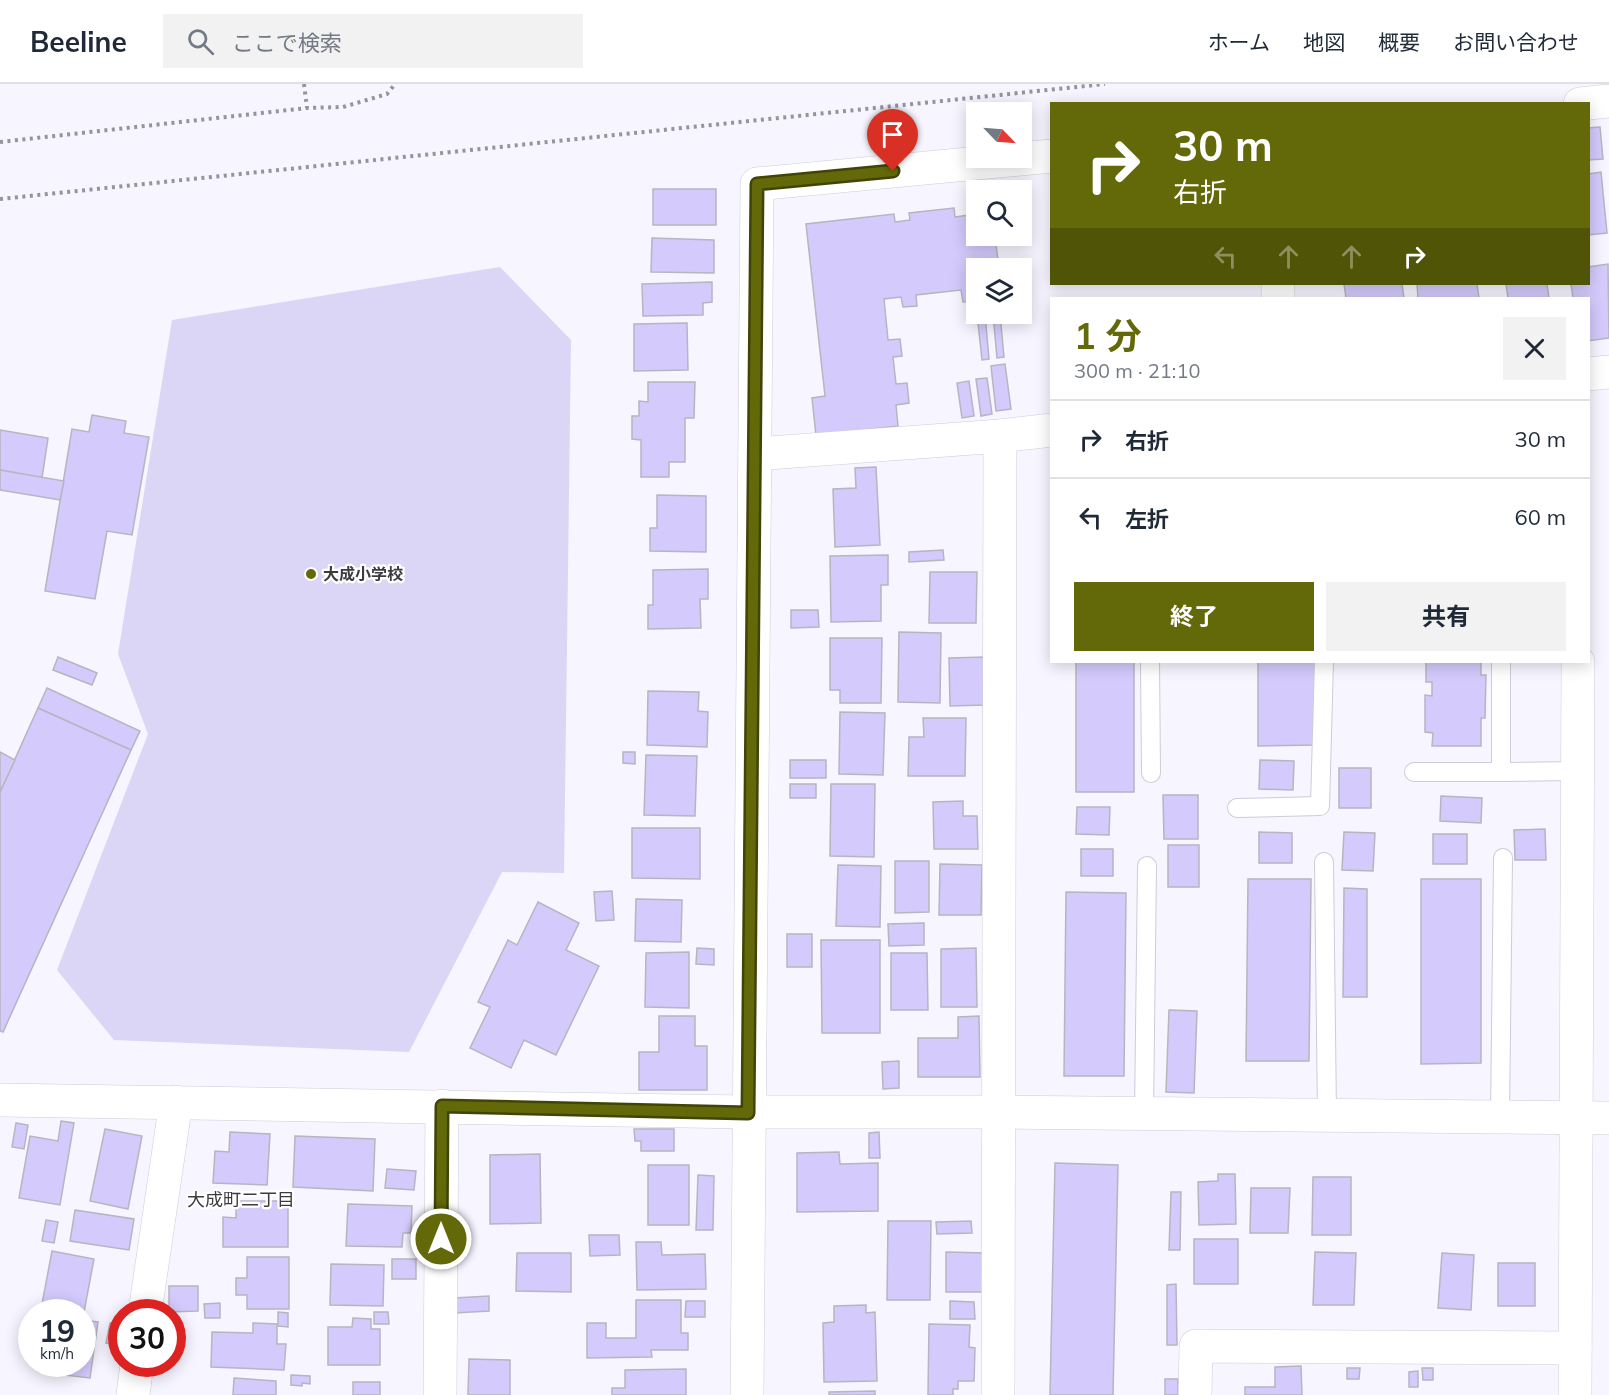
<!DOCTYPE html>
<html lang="ja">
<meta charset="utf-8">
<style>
:root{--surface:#fff;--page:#f2f2f3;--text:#1f2937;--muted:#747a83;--line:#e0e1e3;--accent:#636909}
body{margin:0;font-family:Mulish,"Noto Sans JP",sans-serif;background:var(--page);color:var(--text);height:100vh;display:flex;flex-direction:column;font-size:22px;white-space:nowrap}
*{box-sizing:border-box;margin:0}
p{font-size:20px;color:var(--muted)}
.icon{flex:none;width:33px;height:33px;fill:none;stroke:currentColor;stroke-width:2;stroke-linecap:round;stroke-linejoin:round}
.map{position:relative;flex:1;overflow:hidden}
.sheet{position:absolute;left:1050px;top:213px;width:540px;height:366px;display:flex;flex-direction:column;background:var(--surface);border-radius:0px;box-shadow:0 3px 15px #0003}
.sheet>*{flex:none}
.guide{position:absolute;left:1050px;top:18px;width:540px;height:183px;border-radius:0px;box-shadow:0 3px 15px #0003;background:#636909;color:#fff;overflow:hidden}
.needle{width:39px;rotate:115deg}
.controls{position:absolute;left:966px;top:18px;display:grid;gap:12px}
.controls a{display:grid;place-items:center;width:66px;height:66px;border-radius:0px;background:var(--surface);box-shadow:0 3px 15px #0003;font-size:30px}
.speed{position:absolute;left:18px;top:1215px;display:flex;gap:12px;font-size:30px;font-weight:700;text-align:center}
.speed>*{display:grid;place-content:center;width:78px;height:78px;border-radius:50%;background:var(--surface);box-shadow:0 3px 15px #0003;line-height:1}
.speed small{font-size:15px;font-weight:400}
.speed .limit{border:9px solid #d22;background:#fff;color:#111}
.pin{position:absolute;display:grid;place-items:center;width:51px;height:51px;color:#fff;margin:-62px -26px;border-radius:50% 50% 50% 0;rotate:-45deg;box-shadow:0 0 6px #0007}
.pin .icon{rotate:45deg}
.me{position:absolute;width:66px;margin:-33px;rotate:0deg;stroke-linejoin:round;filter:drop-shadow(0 0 4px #0008)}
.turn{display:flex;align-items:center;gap:21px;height:126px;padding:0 24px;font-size:27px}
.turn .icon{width:78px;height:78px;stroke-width:2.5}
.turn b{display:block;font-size:42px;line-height:51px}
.lanes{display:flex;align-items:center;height:57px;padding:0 24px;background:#0003;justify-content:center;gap:30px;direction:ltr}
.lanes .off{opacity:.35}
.round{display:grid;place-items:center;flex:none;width:63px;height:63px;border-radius:0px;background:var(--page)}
.summary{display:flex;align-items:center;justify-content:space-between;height:102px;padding:0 24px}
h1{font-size:36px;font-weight:700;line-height:45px;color:var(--accent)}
.button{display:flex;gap:12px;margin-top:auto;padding:12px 24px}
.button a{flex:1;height:69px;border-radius:0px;background:var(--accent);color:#fff;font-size:24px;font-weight:700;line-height:69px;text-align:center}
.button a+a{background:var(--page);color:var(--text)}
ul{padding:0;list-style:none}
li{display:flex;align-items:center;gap:18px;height:78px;padding:0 24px;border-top:2px solid var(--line)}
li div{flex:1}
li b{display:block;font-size:22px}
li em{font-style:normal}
header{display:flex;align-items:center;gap:36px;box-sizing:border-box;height:84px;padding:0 30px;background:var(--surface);border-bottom:2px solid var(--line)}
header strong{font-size:28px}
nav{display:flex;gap:33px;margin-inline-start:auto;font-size:21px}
.search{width:420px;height:54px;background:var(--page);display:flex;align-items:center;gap:15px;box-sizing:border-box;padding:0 21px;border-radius:0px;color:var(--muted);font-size:22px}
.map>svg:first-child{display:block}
.green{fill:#dbd5f6}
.building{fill:#d4cafc;stroke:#b6b5c0;stroke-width:1.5}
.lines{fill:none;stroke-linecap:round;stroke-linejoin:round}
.service-casing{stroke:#ceccd7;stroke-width:20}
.minor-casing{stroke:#ceccd7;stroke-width:34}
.path{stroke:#95949b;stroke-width:4;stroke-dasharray:3 4.5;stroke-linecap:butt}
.service{stroke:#fff;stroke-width:18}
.minor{stroke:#fff;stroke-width:33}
.route-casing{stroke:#404406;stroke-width:15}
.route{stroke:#636909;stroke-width:10}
.poi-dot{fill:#636909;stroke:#fff;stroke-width:2}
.labels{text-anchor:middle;stroke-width:4.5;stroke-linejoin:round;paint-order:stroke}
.poi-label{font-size:16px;font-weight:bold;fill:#3c3b40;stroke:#fff;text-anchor:start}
.neighbourhood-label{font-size:18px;fill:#3c3b40;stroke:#fff}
</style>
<header>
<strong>Beeline</strong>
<div class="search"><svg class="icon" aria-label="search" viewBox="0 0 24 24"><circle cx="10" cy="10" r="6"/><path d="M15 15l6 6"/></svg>ここで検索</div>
<nav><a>ホーム</a><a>地図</a><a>概要</a><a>お問い合わせ</a></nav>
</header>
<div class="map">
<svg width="1609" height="1311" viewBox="0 0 1609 1311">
<rect width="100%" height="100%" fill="#f7f5ff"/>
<path class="green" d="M500 183 571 256 564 789 502 788 409 968 114 956 57 886 148 650 118 570 172 236Z"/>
<g class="building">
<path d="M1600 43 1603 75 1588 76V44Z"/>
<path d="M1601 88 1607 149 1588 151V90Z"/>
<rect x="653" y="105" width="63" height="36"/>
<path d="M976 122V152H995L999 184H976V205H975L976 217 963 218 961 206 916 211 917 222 903 223 901 213 884 215 888 256 900 255 902 272 893 273 896 300 907 299 909 319 896 321 898 342 816 352 812 314 825 312 806 140 894 130 895 138 910 136 909 129 954 124 955 133 969 131 968 123Z"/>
<path d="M652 154 714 156V189L651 188Z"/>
<path d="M1608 180 1609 254 1588 257V214H1573L1571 200H1588V183Z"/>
<path d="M712 198V218L703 219V231L643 232 642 200Z"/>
<path d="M1344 200H1402L1404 214H1346Z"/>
<path d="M1417 200H1477L1479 214H1418Z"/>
<path d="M1506 200H1547L1549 214H1508Z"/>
<path d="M977 230H985L989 275 982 276Z"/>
<path d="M993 230H1000L1004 273 997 274Z"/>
<path d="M687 239 688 286 634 287V240Z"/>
<path d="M1005 280 1011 325 996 327 991 282Z"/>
<path d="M987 294 992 330 981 332 976 295Z"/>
<path d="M969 297 974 332 962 334 957 299Z"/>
<path d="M648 298H695L694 334H685V378H669V393H641V356L632 355V332H639V317L648 318Z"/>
<path d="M92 331 126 337 124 349 149 353 132 451 107 447 95 515 45 507 72 345 89 348Z"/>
<path d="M0 346 48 354 42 394 0 386Z"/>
<path d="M876 383 880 461 835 463 833 405 856 404 855 384Z"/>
<path d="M0 386 64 397 60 416 0 406Z"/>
<path d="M657 411 706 412V468L650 467V444H657Z"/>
<path d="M943 466 944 476 909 478V468Z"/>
<path d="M888 471V501H881V537L831 538 830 472Z"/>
<path d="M708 485V515H700L701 544 648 545V521H653V486Z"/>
<path d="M930 488H977L976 539H929Z"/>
<path d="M791 526H818L819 543 791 544Z"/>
<path d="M899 548 941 549 940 619 898 618Z"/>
<path d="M830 554H882L881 619H840V606H830Z"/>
<path d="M58 573 97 589 92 601 53 586Z"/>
<path d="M985 573V621L950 622 949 574Z"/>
<rect x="1076" y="578" width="58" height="130"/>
<path d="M1258 578H1318V661L1258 662Z"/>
<path d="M1426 578H1481V591H1486L1485 634H1481V662H1432L1433 649 1425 648V611L1432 612V598H1426Z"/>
<path d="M47 604 140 647 131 666 38 624Z"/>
<path d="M648 607 699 608 698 627 708 628 707 663 647 661Z"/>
<path d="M38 624 131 666 3 948 0 947V708Z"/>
<path d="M840 628 885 629 883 691 839 690Z"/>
<path d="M923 634H966L965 692H908L909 653H924Z"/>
<path d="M0 668 15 676 0 708Z"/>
<path d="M623 668H635V680L623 679Z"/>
<path d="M646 671 697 672 695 732 644 731Z"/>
<rect x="790" y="676" width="36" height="18"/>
<path d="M1260 676 1294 677 1293 706 1259 705Z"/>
<rect x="1339" y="684" width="32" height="40"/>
<rect x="790" y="700" width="26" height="14"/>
<path d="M831 700H875L874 773 830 772Z"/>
<path d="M1163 711H1198V755H1164Z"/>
<path d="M1441 712 1482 714 1481 739 1440 737Z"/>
<path d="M963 717V732H977L978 765H934L933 718Z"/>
<path d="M1077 723H1110L1109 751 1076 750Z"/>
<path d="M632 744H700V795L632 794Z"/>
<path d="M1545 745 1546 776H1515L1514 746Z"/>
<path d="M1259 748 1292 749V779H1259Z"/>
<path d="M1344 748 1375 749 1373 787 1342 786Z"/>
<rect x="1433" y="750" width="34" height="30"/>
<rect x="1168" y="761" width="31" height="42"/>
<rect x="1081" y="765" width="32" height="27"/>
<path d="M895 777H929V828L895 829Z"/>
<path d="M940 780 982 781 981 831H939Z"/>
<path d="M838 781 881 782 880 843 836 842Z"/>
<path d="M1248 795H1311L1309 977H1246Z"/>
<path d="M1421 795H1481V979L1421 980Z"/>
<path d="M1344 804 1367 805V913H1343Z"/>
<path d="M612 807 614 836 596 837 594 808Z"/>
<path d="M1066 808 1126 809 1124 992H1064Z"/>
<path d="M636 815 682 816 681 858 635 857Z"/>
<path d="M538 818 579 839 566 866 599 882 556 971 524 956 511 984 470 964 490 923 478 918 508 856 517 861Z"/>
<path d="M924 839V861L889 862 888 840Z"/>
<rect x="787" y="850" width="25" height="33"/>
<path d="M821 856H880V949H822Z"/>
<path d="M697 864 714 865V881L696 880Z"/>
<path d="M976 864 977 923H941V865Z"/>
<path d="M689 868V924L645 923 646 869Z"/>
<path d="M891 869H927L928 926H891Z"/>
<path d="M1169 926 1197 927 1194 1009 1166 1008Z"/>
<path d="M659 932H695V962H707V1006H639V968H659Z"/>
<path d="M979 932 980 993H918V954H958V933Z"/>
<path d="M899 977V1004L883 1005 882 978Z"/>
<path d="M61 1037 74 1039 60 1121 19 1114 30 1052 58 1057Z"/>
<path d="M16 1039 28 1041 24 1065 12 1063Z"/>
<path d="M105 1045 142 1052 128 1125 90 1117Z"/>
<path d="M634 1045H674V1067H641V1057H635Z"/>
<path d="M230 1048 270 1050 267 1101 213 1099 215 1067 229 1068Z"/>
<path d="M879 1048 880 1074H869V1049Z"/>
<path d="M295 1052 375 1055 373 1107 293 1103Z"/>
<path d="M839 1068 840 1080 878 1079V1127L797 1128V1069Z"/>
<path d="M540 1070 541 1139 490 1140V1071Z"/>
<path d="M1055 1079 1118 1081 1113 1311H1050Z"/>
<rect x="648" y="1081" width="41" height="60"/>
<path d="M387 1085 416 1087 414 1106 385 1104Z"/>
<path d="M1218 1090H1235L1236 1140 1199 1141 1198 1098 1218 1097Z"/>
<path d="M698 1091 714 1092 713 1146H696Z"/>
<path d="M1313 1093H1351V1151H1312Z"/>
<path d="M1251 1104H1290L1288 1149H1250Z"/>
<path d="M1171 1108H1181L1180 1166H1169Z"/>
<path d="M236 1117H288V1163H223V1133L236 1134Z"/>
<path d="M348 1120 412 1122 411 1149H403L402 1163 346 1162Z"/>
<path d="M75 1126 134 1135 129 1166 70 1157Z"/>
<path d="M46 1136 58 1138 54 1159 42 1157Z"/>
<path d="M888 1137H931L930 1216H887Z"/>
<path d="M971 1137 972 1149 937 1150 936 1138Z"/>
<path d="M589 1151H619L620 1171 590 1172Z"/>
<rect x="1194" y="1155" width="44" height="45"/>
<path d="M636 1158H661L662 1171 705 1170 706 1205 637 1206Z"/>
<path d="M52 1167 94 1175 84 1228 42 1220Z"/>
<path d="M946 1168 986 1169V1208H946Z"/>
<path d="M1315 1168 1356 1169 1354 1221H1313Z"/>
<path d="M517 1169H571V1208L516 1207Z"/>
<path d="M1442 1169 1474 1171 1471 1226 1438 1224Z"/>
<path d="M247 1173H289V1225H247V1211H236V1194H247Z"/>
<rect x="392" y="1175" width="24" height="20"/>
<rect x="1498" y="1179" width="37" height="43"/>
<path d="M331 1180 384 1181 383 1222 330 1221Z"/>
<path d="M1176 1200 1177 1261H1167V1201Z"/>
<path d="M169 1202H198V1227L169 1228Z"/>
<path d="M489 1212V1227L455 1229 454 1214Z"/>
<path d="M636 1216H681V1249H688V1266H651L652 1273 587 1274V1239H606V1254H636Z"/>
<path d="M686 1217H705V1233H685Z"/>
<path d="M950 1217 974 1218 975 1235H950Z"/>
<path d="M220 1219V1234H205L204 1220Z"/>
<path d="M866 1221V1229L875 1228 877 1297 824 1298 823 1239 834 1238V1222Z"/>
<path d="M278 1228 288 1229V1243L278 1242Z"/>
<path d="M374 1228H388L389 1240H374Z"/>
<path d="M353 1234 371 1235V1245H380V1281H328V1243H352Z"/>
<path d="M82 1236 98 1238 90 1294 48 1289 50 1280H82Z"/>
<path d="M110 1239 122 1241V1261L106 1259Z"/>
<path d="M253 1239 277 1240V1260H286L284 1286 211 1283 212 1248 253 1249Z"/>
<path d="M929 1240 970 1241 969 1263 975 1264 974 1297H958V1305H953V1311H928Z"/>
<path d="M469 1275 510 1276V1311H468Z"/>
<path d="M1301 1282 1302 1311H1245V1303H1275V1283Z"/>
<path d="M1347 1284H1360L1359 1295H1347Z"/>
<path d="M1422 1284H1433V1296H1423Z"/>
<path d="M686 1285V1311H612V1304H625V1286Z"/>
<path d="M1418 1287V1303H1409V1288Z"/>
<path d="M291 1291 310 1292V1300L302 1299V1302L291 1301Z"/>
<path d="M234 1294 276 1297V1311H233Z"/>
<rect x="1165" y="1295" width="13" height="16"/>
<rect x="353" y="1298" width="27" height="13"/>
<path d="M875 1307V1311H829V1308Z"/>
</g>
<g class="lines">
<g class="service-casing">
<g id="service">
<path d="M1150 578 1151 689"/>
<path d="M1501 578V688L1576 687"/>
<path d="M1414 688H1501"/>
<path d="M1237 724 1320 722 1324 578"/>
<path d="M1324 778 1327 1032"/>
<path d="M1144 1030 1147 782"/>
<path d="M1500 1033 1503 774"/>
</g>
</g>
<g class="minor-casing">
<g id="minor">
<path d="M1580 20 1609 17"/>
<path d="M1278 214V200"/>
<path d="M1588 290 1609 288"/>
<path d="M755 370 1000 352 1052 346"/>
<path d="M0 1016 748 1028H999L1609 1034"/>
<path d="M145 1228 176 1018"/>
<path d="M133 1311 137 1280"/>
<path d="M440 1311 442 1022"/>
<path d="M747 1311 757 100 1052 72"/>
<path d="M998 1311 1000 352"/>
<path d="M1195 1311 1196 1262 1575 1264"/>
<path d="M1575 1311 1578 578"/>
</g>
</g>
<g class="path">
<path d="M304 0 307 24"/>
<path d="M0 58 307 24 343 23 387 10 395 0"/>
<path d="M0 115 1105 0"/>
</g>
<use href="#service" class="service"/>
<use href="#minor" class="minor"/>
</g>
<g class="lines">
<g class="route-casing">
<path id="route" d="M441 1155 442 1022 748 1029 757 100 893 87"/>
</g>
<use href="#route" class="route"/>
</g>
<circle class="poi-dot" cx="311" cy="490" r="6"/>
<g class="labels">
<g class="poi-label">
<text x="323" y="496">大成小学校</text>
</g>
<g class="neighbourhood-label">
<text x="241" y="1122">大成町二丁目</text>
</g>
</g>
</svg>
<div class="controls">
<a><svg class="needle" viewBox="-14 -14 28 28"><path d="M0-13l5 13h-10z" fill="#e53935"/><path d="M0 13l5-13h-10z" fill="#747a83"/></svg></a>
<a><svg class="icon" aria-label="search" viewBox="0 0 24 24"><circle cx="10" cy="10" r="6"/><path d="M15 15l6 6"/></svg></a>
<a><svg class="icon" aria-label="layers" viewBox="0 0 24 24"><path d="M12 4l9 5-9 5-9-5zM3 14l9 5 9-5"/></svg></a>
</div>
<div class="speed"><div>19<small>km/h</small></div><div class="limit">30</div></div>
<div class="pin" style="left:893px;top:87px;background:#d93025"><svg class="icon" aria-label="arrive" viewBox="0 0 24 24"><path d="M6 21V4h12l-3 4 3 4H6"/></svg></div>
<svg class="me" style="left:441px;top:1155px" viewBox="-20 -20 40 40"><circle r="17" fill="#636909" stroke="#fff" stroke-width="3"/><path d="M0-11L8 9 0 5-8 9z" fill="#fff"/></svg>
<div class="guide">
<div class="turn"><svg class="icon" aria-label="right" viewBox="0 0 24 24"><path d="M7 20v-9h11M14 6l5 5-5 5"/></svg><div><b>30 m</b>右折</div></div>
<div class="lanes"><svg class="icon off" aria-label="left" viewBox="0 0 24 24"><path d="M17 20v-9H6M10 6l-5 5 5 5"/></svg><svg class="icon off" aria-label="ahead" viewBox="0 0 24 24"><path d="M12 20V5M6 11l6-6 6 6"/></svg><svg class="icon off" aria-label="ahead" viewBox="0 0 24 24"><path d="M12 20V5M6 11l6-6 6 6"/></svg><svg class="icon" aria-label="right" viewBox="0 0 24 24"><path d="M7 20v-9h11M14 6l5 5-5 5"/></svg></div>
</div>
<section class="sheet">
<div class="summary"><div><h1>1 分</h1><p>300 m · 21:10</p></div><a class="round"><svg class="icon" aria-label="close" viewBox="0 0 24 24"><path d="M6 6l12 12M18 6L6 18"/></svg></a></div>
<ul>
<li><svg class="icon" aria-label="right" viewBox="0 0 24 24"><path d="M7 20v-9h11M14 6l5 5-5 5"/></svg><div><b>右折</b></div><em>30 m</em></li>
<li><svg class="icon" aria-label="left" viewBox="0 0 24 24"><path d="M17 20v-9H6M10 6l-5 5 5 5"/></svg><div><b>左折</b></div><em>60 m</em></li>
</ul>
<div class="button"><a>終了</a><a>共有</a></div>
</section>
</div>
